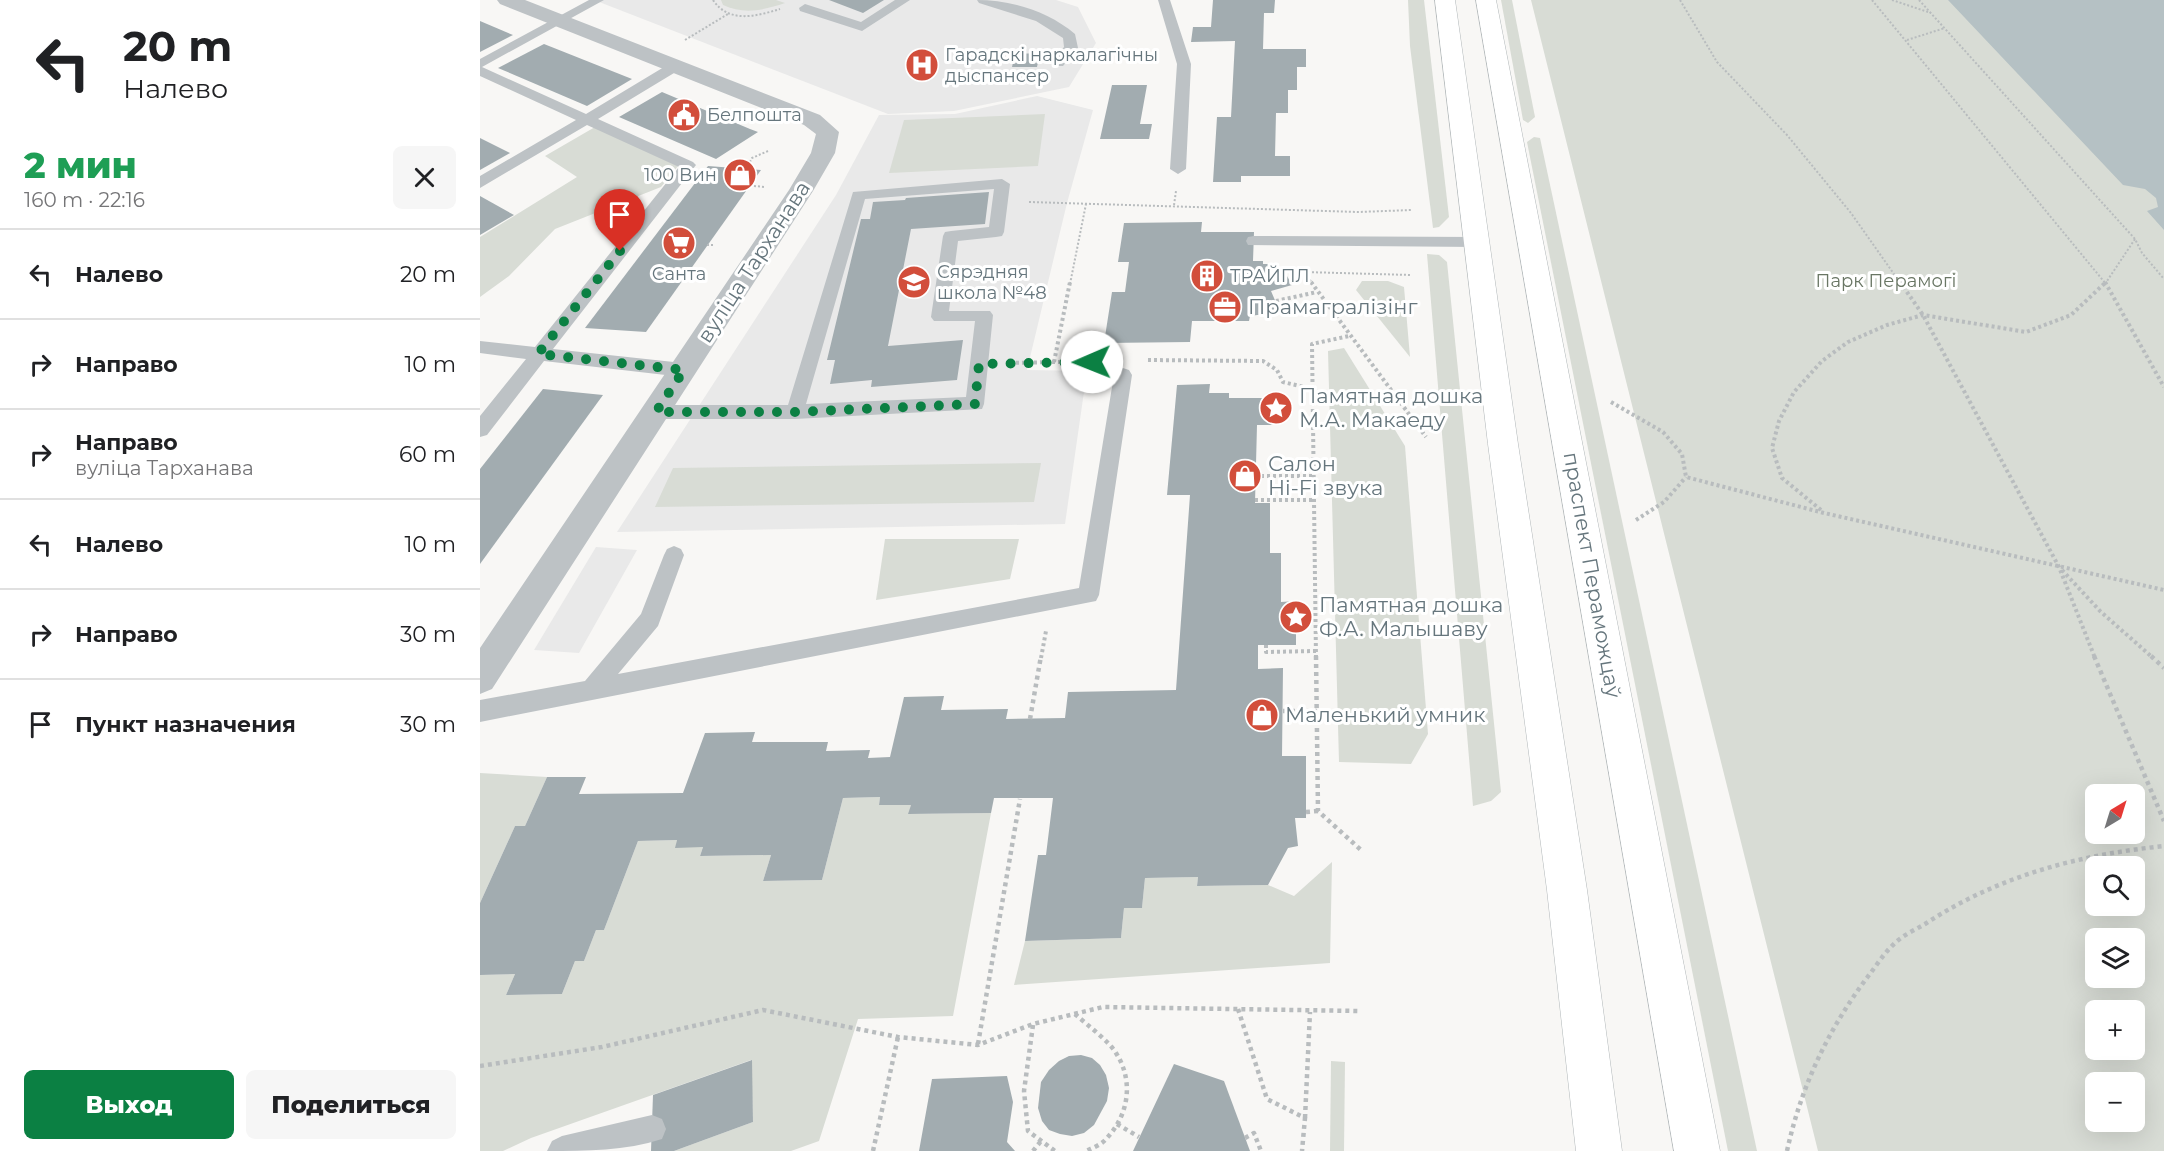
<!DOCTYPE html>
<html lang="ru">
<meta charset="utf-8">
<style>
:root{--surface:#fff;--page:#f6f6f6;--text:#202124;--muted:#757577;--line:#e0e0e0;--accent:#0b8043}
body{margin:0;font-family:Montserrat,sans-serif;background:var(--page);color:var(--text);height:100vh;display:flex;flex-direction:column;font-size:22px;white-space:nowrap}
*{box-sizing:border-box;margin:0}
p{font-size:20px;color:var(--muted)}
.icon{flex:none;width:33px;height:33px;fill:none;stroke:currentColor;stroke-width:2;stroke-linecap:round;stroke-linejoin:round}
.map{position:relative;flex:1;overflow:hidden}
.sheet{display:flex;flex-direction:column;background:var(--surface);width:480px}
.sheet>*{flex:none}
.guide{background:#fff;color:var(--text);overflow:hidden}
.needle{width:39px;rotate:38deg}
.fabs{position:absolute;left:1605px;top:784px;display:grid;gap:12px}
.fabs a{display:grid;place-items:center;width:60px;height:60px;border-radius:9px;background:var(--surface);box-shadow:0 6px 24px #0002;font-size:30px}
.pin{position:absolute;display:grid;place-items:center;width:51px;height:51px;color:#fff;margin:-62px -26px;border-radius:50% 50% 50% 0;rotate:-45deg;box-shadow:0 0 6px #0007}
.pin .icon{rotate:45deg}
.me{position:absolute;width:66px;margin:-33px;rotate:269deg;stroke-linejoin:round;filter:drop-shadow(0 0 4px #0008)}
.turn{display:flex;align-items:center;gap:21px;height:126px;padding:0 24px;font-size:27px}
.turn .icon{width:78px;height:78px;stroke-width:2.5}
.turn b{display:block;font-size:42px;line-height:51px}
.round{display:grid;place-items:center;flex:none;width:63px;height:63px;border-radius:9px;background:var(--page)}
.overview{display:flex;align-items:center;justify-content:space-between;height:102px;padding:0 24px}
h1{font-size:36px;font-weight:800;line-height:45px;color:#1e9e55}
.primary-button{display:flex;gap:12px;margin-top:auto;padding:12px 24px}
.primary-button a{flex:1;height:69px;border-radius:9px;background:var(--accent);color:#fff;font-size:24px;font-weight:800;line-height:69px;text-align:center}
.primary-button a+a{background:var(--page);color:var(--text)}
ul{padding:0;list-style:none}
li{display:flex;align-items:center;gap:18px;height:90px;padding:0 24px;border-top:2px solid var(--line)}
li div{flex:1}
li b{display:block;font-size:22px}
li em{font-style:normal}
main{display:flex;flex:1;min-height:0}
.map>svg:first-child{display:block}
.built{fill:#e9e9e9}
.green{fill:#d8dcd5;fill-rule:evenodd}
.water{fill:#b5c1c4}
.building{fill:#a2acb0}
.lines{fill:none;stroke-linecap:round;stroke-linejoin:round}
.primary-casing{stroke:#b1b7b9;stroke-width:1}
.path-far2{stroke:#b8bcbe;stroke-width:2;stroke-dasharray:2 2;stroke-linecap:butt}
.path-far1{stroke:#b8bcbe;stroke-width:4;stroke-dasharray:3 3;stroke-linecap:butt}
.path{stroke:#b8bcbe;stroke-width:4.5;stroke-dasharray:4 4;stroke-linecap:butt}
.service{fill:#bdc2c5;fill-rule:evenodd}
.minor{fill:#bdc2c5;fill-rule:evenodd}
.primary{fill:#fff;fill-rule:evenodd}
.route{stroke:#0b8043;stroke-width:10;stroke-dasharray:0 18}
.labels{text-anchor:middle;stroke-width:6;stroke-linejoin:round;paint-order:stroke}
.far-poi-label{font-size:18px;fill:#66767d;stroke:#fff;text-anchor:start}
.far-park-label{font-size:18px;fill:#697664;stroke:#fff}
.street-label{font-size:21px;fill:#66767d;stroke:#fff}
.poi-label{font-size:21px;fill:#66767d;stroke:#fff;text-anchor:start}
</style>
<main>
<section class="sheet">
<div class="guide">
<div class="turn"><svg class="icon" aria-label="left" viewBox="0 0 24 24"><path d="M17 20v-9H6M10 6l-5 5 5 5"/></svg><div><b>20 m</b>Налево</div></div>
</div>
<div class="overview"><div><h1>2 мин</h1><p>160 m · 22:16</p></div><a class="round"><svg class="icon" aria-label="close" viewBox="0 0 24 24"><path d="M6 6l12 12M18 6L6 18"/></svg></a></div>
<ul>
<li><svg class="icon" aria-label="left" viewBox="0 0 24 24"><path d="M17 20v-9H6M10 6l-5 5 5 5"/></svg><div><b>Налево</b></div><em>20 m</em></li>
<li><svg class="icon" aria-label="right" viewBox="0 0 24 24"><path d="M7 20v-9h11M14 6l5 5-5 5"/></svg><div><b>Направо</b></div><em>10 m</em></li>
<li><svg class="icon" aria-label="right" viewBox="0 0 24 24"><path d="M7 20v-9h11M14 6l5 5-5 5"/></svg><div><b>Направо</b><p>вуліца Тарханава</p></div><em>60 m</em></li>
<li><svg class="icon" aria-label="left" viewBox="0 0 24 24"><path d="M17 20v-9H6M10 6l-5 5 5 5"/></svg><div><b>Налево</b></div><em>10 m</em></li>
<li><svg class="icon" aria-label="right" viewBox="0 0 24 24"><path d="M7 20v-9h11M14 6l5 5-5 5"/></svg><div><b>Направо</b></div><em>30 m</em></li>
<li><svg class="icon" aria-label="arrive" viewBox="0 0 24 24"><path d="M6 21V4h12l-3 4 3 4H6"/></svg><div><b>Пункт назначения</b></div><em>30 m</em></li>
</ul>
<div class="primary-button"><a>Выход</a><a>Поделиться</a></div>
</section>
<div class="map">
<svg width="1684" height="1151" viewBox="0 0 1684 1151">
<rect width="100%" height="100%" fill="#f8f7f5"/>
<g class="built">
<path d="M114 0H576L598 7 616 43 589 87 474 111 408 114Z"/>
<path d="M557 96 613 110 587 203 547 370 607 371 585 524 137 532 356 195 399 115 475 114Z"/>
<path d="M116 547 157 550 99 653 54 650Z"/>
</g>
<g class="green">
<path d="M241 0H296L305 3C284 10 264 15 243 5Z"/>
<path d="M928 0H944L969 217 959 227 953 228 930 46Z"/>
<path d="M1021 0H1032L1055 117 1048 123 1043 120Z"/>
<path d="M1051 0H1684V1151H1338ZM1616 795H1654V834H1616ZM1616 867H1654V906H1616ZM1616 939H1654V978H1616ZM1616 1011H1654V1050H1616ZM1616 1083H1654V1122H1616Z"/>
<path d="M565 114 558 166 409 173 424 120Z"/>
<path d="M115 127 198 166 181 187 75 229 29 276 0 297V237L97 177 65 156Z"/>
<path d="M1054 137 1060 138 1277 1151H1248L1047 142Z"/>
<path d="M947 254 959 255 967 262 1021 792 1011 801 993 806Z"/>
<path d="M882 281H908L924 287 930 357 876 290Z"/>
<path d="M864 348 925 446 948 734 931 764 859 762 848 351Z"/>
<path d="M561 463 554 502 175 507 193 468Z"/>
<path d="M405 539H539L530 579 396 600Z"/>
<path d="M0 773 67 777 45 826H35L0 903Z"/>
<path d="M400 797 399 805H431L429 814 511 813 473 1016 378 1019 339 1141 311 1151H194L273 1122 271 1060 51 1138 23 1151H0V975L35 974 26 995 82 994 95 961H104L116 930H124L158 841 197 840 196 847H223L220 856 291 855 283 881 342 880 363 798Z"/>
<path d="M852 862 850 963 534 985 545 941 641 938 644 908H662L665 878 718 877 717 886 788 885 814 896Z"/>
<path d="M851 1061 865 1062 864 1151H850Z"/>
</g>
<path class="water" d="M1468 0H1684V230L1667 211 1678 207 1676 198 1665 189 1643 185Z"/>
<g class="building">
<path d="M349 0H404L383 13Z"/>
<path d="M733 0H795L794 13H784L783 49H826V67H817V90H808V113H796L795 156H810V176H761V182H733L737 117H751L755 41 711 42 713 27H731Z"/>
<path d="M0 21 33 35 0 52Z"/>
<path d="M64 44 152 79 107 106 18 68Z"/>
<path d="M560 53 557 67H532L535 54Z"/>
<path d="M632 85H667L660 124H672L669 139H620Z"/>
<path d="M182 92 270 129 278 132 236 159 139 117Z"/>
<path d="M0 138 30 153 0 170Z"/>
<path d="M228 166 281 170 166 332 105 328Z"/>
<path d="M509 192 505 224 431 229 408 346 483 340 477 380 391 387 392 380 350 384 355 360H347L381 219H390L393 202 425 200 426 198Z"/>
<path d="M0 196 34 215 0 235Z"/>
<path d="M722 222 721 232H774L773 261H783V264H791V268L802 267 812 285 791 291 800 312 770 316 769 321H712L710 342 624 343 632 292H645L649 262H638L644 223Z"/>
<path d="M730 384 729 393H749V398H796V425H777L775 503H790V553H801V602L816 601V645H778V669L803 668 802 756H826V818H815L818 846 808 848 788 885 717 886 718 877 665 878 662 908H644L641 938 545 941 558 855H566L573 798H514L511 813 428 814 431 805H399L400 797 363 798 342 880 283 881 291 855 220 856 223 847 195 848 197 840 158 841 124 930H116L104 961H95L82 994 26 995 35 974 0 975V903L35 826H45L67 777H106L99 794 203 793 225 733 275 732 272 742H348L346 751 390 750 388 758 410 757 424 697 464 696 461 710 528 709 526 719 585 718 588 692 696 690 710 495H687L697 385Z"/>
<path d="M63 389 123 395 0 564V469Z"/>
<path d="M601 1055 612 1058 620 1065 626 1075 629 1088 627 1101 614 1125 604 1133 592 1136 580 1134 569 1130 562 1121 558 1108 561 1082 569 1070 579 1061 589 1056Z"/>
<path d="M272 1060 273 1122 194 1151H171L173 1095Z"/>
<path d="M694 1064 744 1081 770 1151H653Z"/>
<path d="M527 1076 533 1102 527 1142 535 1151H439L452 1079Z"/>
</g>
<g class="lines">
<g class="primary-casing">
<g id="primary">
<path d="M955 0H975L1038 444 1107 890 1142 1151H1096L1067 890 1008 444Z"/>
<path d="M996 0H1016L1240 1151H1194Z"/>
</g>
</g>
<g class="path-far2">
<path d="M233 0C249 24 277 16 300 9"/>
<path d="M1200 0 1237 62 1307 135 1371 213 1421 284"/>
<path d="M1392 0 1626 284"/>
<path d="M1412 0 1451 13"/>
<path d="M1439 0 1655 239 1662 253 1684 279"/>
<path d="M205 40 248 14"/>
<path d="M1427 40 1465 28"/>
<path d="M266 169 272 158 288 151"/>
<path d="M274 186 285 187"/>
<path d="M549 202 878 212 932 210"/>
<path d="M694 205 696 191"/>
<path d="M227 245H234"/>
<path d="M820 267 833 284"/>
<path d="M824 272 931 275"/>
<path d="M590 284 606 204"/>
<path d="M1625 284 1655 239"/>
</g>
<g class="path-far1">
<path d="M831 282 946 437"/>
<path d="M1420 282 1443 315 1579 567 1615 658"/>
<path d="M1625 282 1684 387"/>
<path d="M796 301 837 292"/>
<path d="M668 360 783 361 797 370 803 382 832 389"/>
<path d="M574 362 590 282"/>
<path d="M530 363 618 361"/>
<path d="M1131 402 1183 432 1202 454 1206 477 1344 513 1684 590"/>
<path d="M775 476H834"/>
<path d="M775 500H834"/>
<path d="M1341 510 1302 478 1292 448 1299 421 1314 392 1342 361 1368 342 1407 325 1443 315 1546 332 1591 315 1626 282"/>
<path d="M1156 520 1184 502 1206 477"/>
<path d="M1582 570 1620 611 1673 658"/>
<path d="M786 645V652L836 651"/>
<path d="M561 658 566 631"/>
<path d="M836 658 832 344 869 336"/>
</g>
<g class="path">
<path d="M836 656 838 811 881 850"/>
<path d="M1614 656 1684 821"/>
<path d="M1671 656 1684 668"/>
<path d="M803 711H837"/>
<path d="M550 719 561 656"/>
<path d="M826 812 838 811"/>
<path d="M758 1009 787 1099 825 1118 822 1151"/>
<path d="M595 1014C607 1025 628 1040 636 1053 654 1081 649 1115 626 1139 621 1145 612 1148 606 1151"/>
<path d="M553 1025 544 1091 548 1131 575 1151"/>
<path d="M498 1044 540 799"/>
<path d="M0 1066 122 1047 283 1010 418 1037 498 1045 553 1024 623 1007 880 1011"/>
<path d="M825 1118 830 1012"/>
<path d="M637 1124 659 1137"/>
<path d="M765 1138 774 1133 781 1151"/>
<path d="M393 1151 418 1037"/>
<path d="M553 1151 561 1141"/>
<path d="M1307 1151C1321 1087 1347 1032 1386 979 1395 968 1403 954 1414 944 1423 935 1435 930 1445 924 1518 876 1598 855 1684 846"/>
</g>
<g class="service">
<path d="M109 0H124L2 67 106 114 189 64H199L201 67 199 70 118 119 213 162 216 165 73 349 203 363 209 365 212 370 209 375 203 377 64 361 7 435 0 437V416L46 359 0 353V341L55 347 199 167 107 125 0 188V176L96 120 0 76V59Z"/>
<path d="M415 0H430L382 31 320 11 319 8 325 4 381 22Z"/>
<path d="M497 0C531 0 568 11 595 34L598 48 583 66H573L571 63 584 47 583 38 556 21 499 3Z"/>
<path d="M678 0H690L711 64 706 169 698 174 690 169 697 64Z"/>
<path d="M522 179 530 184 524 232 522 236 516 237 478 241 469 311H510L513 315 504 404 502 409 315 419H176L169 417 167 412 169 407 176 405H308L373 192ZM514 189 509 227 471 231 465 232 463 236 451 317 454 321H495L486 397 326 404 385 199Z"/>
<path d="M774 236 997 237 1003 238 1005 242 1003 246 997 247 768 245 766 241 768 237Z"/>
<path d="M643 368 649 370 652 375 619 595 616 601 0 722V700L105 681 161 614 184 555 187 549 194 546 201 549 204 555 178 626 138 674 599 588 634 375 637 370Z"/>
<path d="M172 1115 182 1119 186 1129 182 1139C145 1151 107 1151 67 1151L72 1141 82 1136Z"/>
</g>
<path class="minor" d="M17 0H45L340 115 359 132 355 153 333 191 12 689 0 694V648L309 190 331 153 336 134 324 125 20 4Z"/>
<use href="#primary" class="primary"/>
</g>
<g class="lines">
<path class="route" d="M140 251 58 354 204 370 176 412H315L495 404 499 364 612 362"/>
</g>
<defs>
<g id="hospital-disc" transform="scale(1.725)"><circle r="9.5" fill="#d24e3b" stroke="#fff"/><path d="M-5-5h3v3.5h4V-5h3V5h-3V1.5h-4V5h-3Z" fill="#fff"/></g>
<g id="civic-disc" transform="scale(1.725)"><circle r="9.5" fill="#d24e3b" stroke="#fff"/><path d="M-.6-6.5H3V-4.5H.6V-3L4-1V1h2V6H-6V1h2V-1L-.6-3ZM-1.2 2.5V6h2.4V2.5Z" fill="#fff"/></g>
<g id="shop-disc" transform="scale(1.725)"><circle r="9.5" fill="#d24e3b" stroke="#fff"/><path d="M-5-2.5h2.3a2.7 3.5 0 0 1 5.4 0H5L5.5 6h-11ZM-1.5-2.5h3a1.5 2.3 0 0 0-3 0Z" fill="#fff"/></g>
<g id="supermarket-disc" transform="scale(1.725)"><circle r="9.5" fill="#d24e3b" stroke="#fff"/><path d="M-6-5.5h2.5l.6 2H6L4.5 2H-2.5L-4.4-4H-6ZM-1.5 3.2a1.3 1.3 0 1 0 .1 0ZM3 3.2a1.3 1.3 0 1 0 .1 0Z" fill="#fff"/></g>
<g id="building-disc" transform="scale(1.725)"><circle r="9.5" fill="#d24e3b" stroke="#fff"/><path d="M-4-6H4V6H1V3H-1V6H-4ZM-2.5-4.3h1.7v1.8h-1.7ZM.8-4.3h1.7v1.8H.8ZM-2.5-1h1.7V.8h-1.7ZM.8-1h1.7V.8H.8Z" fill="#fff"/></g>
<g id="school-disc" transform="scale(1.725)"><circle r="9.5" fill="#d24e3b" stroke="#fff"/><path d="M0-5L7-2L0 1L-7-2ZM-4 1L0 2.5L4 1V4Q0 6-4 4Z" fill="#fff"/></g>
<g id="office-disc" transform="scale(1.725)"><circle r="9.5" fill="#d24e3b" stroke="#fff"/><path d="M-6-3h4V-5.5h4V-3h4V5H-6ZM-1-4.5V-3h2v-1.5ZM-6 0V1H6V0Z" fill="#fff"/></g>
<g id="sight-disc" transform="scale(1.725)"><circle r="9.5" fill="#d24e3b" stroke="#fff"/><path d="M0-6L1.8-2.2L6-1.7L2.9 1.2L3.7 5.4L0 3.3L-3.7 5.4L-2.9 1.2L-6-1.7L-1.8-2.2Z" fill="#fff"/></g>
</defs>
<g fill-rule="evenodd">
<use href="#hospital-disc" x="442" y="65"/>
<use href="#civic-disc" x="204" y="115"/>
<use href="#shop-disc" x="260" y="175"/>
<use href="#supermarket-disc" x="199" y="243"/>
<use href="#building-disc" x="727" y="276"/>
<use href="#school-disc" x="434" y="282"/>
<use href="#office-disc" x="745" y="307"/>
<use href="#sight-disc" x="796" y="408"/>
<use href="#shop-disc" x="765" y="476"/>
<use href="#sight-disc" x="816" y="617"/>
<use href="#shop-disc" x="782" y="715"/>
</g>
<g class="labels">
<g class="far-poi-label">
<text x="465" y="61">Гарадскі наркалагічны<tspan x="465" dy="21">дыспансер</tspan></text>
<text x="227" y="121">Белпошта</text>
<text x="237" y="181" text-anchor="end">100 Вин</text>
<text x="457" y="278">Сярэдняя<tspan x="457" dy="21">школа №48</tspan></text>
<text x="199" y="280" text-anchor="middle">Санта</text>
<text x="750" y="282">ТРАЙПЛ</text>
</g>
<g class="far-park-label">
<text x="1406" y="287">Парк Перамогі</text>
</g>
<g class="street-label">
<text transform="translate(274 262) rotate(-57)" y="7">вуліца Тарханава</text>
<text transform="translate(1112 575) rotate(80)" y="7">праспект Пераможцаў</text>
</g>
<g class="poi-label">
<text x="768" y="314">Прамагралізінг</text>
<text x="819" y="403">Памятная дошка<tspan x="819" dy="24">М.А. Макаеду</tspan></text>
<text x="788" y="471">Салон<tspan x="788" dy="24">Hi-Fi звука</tspan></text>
<text x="839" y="612">Памятная дошка<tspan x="839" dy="24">Ф.А. Малышаву</tspan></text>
<text x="805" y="722">Маленький умник</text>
</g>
</g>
</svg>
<div class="fabs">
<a><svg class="needle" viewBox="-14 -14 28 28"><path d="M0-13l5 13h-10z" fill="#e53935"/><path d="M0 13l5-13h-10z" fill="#757577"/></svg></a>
<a><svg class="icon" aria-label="search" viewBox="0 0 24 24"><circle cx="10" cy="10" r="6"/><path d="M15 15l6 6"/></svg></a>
<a><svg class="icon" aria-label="layers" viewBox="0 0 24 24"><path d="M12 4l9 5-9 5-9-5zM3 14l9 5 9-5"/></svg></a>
<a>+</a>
<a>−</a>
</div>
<div class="pin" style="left:140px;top:251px;background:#d93025"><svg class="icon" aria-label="arrive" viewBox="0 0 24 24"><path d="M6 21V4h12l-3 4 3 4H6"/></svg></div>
<svg class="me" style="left:612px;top:362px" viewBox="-20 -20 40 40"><circle r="19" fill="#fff"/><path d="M0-13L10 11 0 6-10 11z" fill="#0b8043"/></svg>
</div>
</main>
